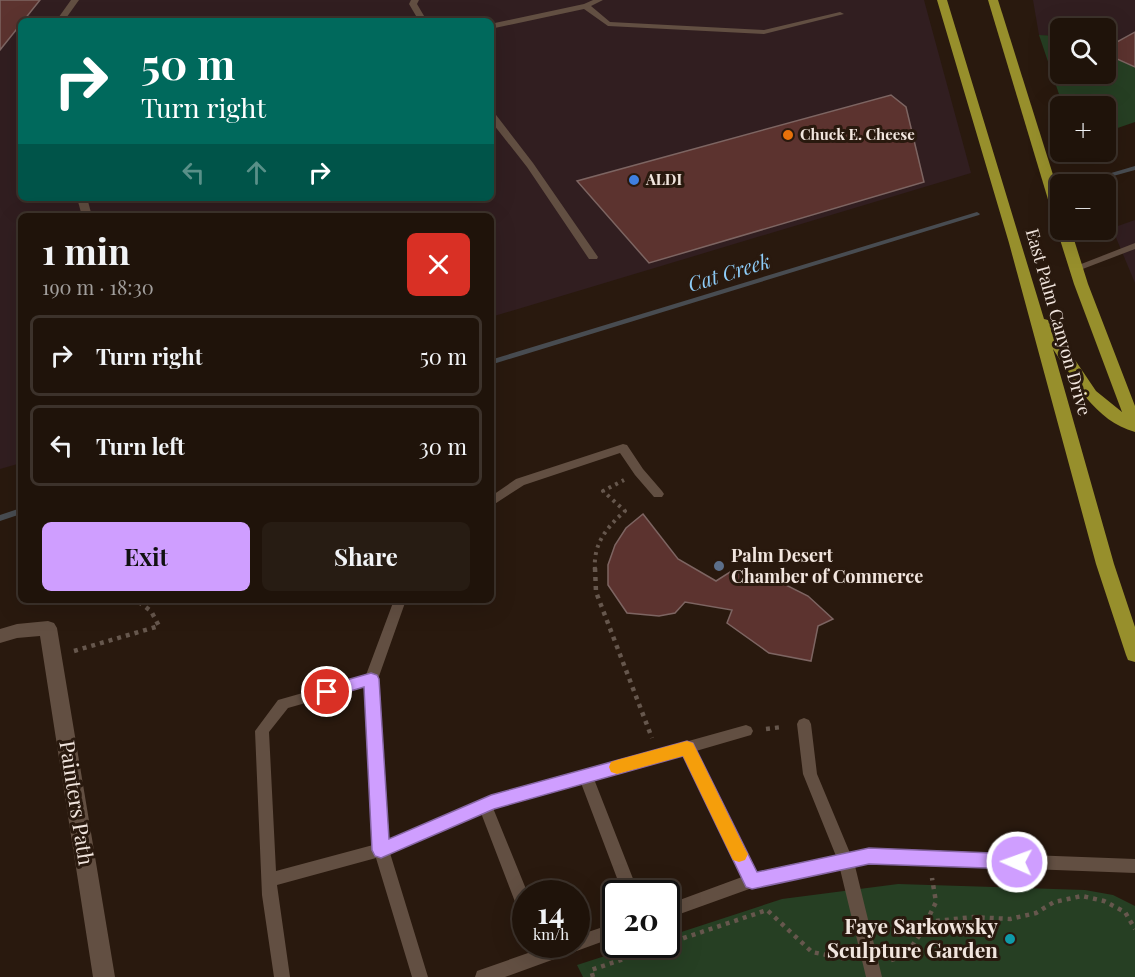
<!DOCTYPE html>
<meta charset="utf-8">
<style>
:root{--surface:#1f130a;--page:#271c13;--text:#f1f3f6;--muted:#a19e9c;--line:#3c322b;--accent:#cf9eff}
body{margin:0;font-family:"Playfair Display",serif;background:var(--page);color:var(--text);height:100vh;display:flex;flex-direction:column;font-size:22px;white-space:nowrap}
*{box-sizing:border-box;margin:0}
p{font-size:20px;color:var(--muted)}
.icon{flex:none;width:33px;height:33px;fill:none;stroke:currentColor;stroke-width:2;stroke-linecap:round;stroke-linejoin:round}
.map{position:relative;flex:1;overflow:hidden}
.panel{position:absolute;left:18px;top:213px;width:476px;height:390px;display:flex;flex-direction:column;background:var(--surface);border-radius:9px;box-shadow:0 6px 24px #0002,0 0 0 2px var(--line)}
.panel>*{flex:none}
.banner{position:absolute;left:18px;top:18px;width:476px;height:183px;border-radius:9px;box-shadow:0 6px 24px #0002,0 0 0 2px var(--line);background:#00695c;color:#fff;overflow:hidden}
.controls{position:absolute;left:1050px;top:18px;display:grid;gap:12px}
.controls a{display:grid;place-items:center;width:66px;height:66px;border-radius:9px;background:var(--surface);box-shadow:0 6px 24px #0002,0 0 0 2px var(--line);font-size:30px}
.speed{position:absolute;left:512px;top:880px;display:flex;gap:12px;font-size:30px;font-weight:700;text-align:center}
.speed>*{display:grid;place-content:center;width:78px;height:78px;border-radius:50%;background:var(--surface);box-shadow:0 6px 24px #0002,0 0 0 2px var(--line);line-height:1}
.speed small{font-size:15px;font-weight:400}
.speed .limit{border:3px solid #111;border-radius:9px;background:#fff;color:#111}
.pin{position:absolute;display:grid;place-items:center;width:51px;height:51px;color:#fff;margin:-26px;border:3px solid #fff;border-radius:50%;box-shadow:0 2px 6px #0007}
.me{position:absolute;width:66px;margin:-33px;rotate:272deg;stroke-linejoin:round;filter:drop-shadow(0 0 4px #0008)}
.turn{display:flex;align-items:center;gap:21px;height:126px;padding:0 24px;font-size:27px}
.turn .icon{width:78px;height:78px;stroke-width:2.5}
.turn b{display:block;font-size:42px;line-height:51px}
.lanes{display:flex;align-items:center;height:57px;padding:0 24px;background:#0003;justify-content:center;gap:30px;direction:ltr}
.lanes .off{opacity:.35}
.round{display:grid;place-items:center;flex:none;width:63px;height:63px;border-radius:9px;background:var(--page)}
.head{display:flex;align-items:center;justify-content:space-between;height:102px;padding:0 24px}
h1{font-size:36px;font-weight:700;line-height:45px}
.primary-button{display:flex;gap:12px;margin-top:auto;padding:12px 24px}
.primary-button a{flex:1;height:69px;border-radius:9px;background:var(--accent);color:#111;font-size:24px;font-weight:700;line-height:69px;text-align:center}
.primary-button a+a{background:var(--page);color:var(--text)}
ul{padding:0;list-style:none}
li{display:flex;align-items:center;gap:18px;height:81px;margin:0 12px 9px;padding:0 12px;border:3px solid var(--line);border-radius:9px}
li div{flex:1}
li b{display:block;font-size:22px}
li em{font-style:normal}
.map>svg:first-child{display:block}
.commercial{fill:#311e20;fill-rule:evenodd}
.green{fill:#263f23}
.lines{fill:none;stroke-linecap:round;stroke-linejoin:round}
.stream{fill:#484c51;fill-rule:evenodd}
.building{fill:#5c332f;stroke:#7d6562;stroke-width:1.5}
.path-far1{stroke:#66574d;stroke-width:4;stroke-dasharray:3 4.5;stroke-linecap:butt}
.path{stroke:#66574d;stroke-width:4.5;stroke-dasharray:4 5;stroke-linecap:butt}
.service{fill:#624f42;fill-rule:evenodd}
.minor{fill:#624f42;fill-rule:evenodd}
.primary{fill:#978f2c;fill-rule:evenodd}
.route{fill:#cf9eff;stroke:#8767a6;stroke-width:1.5}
.slow{fill:#f59e0b}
.food-dot{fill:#e8710a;stroke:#29190e;stroke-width:2}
.shop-dot{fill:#3f7fe0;stroke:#29190e;stroke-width:2}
.service-dot{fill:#5c6f8a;stroke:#29190e;stroke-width:2}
.culture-dot{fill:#0f9aa8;stroke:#29190e;stroke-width:2}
.labels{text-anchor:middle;stroke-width:6;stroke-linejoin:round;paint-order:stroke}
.far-poi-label{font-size:15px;font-weight:bold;fill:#f1e5de;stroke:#29190e;text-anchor:start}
.street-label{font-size:18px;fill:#f1e5de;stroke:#29190e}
.poi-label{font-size:18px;font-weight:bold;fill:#f1e5de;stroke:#29190e;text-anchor:start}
.water-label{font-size:20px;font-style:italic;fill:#8ecdf9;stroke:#29190e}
.near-street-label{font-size:21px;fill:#f1e5de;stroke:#29190e}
.near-poi-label{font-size:21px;font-weight:bold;fill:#f1e5de;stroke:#29190e;text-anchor:end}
</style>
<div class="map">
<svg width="1135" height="977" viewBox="0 0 1135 977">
<rect width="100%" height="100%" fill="#29190e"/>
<g class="commercial">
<path d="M0 0H924L971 173 491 317 490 216H21V463L0 469ZM21 21H490V198H21Z"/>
<path d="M1033 0H1135V63L1106 49V28H1060V36L1039 35Z"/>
<path d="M1135 220V283L1112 228Z"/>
</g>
<g class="green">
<path d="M1039 35 1060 36V74H1106V49L1135 63V122L1106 132V106H1063Z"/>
<path d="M898 884 1085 890 1113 895 1135 906V977H583L577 965 639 945H666V937L782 899Z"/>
</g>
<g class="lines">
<g class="stream">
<path d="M1135 166V170L1084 184H1076L1077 183Z"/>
<path d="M977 212 980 214 979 215 490 365V360Z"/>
<path d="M21 508V514L0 521V515Z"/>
</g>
</g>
<g class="building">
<path d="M0 0H40L0 50Z"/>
<path d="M1135 32V67L1106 54V48Z"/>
<path d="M891 95 906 107 924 182 649 263 577 181Z"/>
<path d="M643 514 678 559 716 581 730 572 780 582 808 596 833 619 818 626 811 661 769 653 727 623 732 610 685 602 675 613 659 616 627 613 608 585V565L615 545 626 528Z"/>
</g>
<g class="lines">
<path class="path-far1" d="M595 570C593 544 606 528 625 511L603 491 624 480"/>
<g class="path">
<path d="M595 568 596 592 652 738"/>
<path d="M74 651 159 626 151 611 136 600"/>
<path d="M766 729 782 727"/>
<path d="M927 922 973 917 1010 919 1036 913 1054 902 1082 896 1104 901 1125 912 1135 929"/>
<path d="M666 944 767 910 812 952 846 959"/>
<path d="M891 960 905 956 921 933 936 902 932 878"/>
<path d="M593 977 591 970 665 945"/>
</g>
<g class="service">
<path d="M71 0H79L64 21H56Z"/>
<path d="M411 0H419L417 4 427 21H419L409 4Z"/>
<path d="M593 0H603L591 6 610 22 764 30 840 12 844 14 764 34 608 26 584 9 490 29V24L584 4Z"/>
<path d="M490 110 493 111 533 163 598 257 597 259H589L527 167 490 120Z"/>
<path d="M77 198H87L92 216H82Z"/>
<path d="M1135 243V249L1080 270H1072L1071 268Z"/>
<path d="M623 444 627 445 643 469 662 491 664 494 662 497H654L635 475 620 453 524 485 490 507V497L516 479Z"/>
<path d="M394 600H406L378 679 388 840 491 796 746 725 751 727 753 731 751 735 696 751 756 873 836 856 803 774 797 724 799 720 804 718 809 720 811 724 817 774 850 853 869 849 1135 859V873L869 863 855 866 882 977H866L840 869 752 888 666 919V905L742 877 683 754 594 779 639 894H623L581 783 493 808 528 894H525V914L519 912 517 907 481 813 390 853 428 977H412L376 858 277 885 290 977H274L262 895 255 731 278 700 366 675ZM365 686 373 845 276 871 269 732 288 708Z"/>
<path d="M615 923V937L505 977H475L477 971 551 945H576V936Z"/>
</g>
<path class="minor" d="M48 621 54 623 57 628 115 977H93L40 636 17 638 0 643V629L17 624Z"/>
<g class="primary">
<path d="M937 0H947L1044 319 1048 320 1096 391 1122 412 1074 284 1057 230 1060 227V230H1071L1088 284 1135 406V432C1095 421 1074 381 1053 349L1114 564 1135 627V662L1128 660 1126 655 1096 564 1009 243Z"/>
<path d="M988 0H998L1060 197V220L1053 216Z"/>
</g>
</g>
<path class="route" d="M371 673 377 675 379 679 389 839 491 795 687 741 693 743 757 872 869 848 1017 854 1023 856 1026 862 1023 867 1017 869 869 864 752 889 746 887 683 756 494 809 381 858 375 856 372 850 364 687 327 698 322 696 319 692 322 687Z"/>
<path class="slow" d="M687 741 693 743 745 849 748 854 745 860 739 862 733 860 683 756 617 774 611 772 609 767 611 762 617 760Z"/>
<circle class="food-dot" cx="788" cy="135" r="6"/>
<circle class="shop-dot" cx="634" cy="180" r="6"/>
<circle class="service-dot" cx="719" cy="566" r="6"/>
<circle class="culture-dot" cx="1010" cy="939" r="6"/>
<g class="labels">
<g class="far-poi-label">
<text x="800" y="140">Chuck E. Cheese</text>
<text x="646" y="185">ALDI</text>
</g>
<g class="street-label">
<text transform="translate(1058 322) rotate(74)" y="6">East Palm Canyon Drive</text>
</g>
<g class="poi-label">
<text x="731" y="562">Palm Desert<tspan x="731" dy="21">Chamber of Commerce</tspan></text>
</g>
<g class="water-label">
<text transform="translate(729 273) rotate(-17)" y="7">Cat Creek</text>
</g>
<g class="near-street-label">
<text transform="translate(76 803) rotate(81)" y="7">Painters Path</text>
</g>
<g class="near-poi-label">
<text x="998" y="934">Faye Sarkowsky<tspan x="998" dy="24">Sculpture Garden</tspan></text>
</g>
</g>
</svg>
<div class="controls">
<a><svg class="icon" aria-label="search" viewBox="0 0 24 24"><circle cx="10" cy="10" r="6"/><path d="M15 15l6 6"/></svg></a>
<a>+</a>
<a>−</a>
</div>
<div class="speed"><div>14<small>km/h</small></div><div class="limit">20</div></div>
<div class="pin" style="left:327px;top:692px;background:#d93025"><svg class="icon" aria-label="arrive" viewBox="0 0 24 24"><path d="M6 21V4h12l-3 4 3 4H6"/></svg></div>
<svg class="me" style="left:1017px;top:862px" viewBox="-20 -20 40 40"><circle r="17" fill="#cf9eff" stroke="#fff" stroke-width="3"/><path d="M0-11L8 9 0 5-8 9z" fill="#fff"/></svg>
<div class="banner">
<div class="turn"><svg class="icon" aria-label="right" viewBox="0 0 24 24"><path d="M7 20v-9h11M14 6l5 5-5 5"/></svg><div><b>50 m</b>Turn right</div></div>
<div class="lanes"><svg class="icon off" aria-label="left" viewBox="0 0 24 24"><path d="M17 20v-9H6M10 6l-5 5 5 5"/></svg><svg class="icon off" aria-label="ahead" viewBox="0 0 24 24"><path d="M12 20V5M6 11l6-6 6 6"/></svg><svg class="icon" aria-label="right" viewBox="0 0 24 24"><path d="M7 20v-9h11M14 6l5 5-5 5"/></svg></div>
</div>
<section class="panel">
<div class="head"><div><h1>1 min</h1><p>190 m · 18:30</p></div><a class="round" style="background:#d93025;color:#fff"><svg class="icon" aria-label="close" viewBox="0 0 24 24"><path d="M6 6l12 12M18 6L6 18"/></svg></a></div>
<ul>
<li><svg class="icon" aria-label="right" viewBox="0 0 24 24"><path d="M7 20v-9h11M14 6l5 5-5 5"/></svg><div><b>Turn right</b></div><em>50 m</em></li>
<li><svg class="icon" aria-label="left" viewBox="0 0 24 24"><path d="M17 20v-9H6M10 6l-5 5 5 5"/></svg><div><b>Turn left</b></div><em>30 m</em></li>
</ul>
<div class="primary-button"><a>Exit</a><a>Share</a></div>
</section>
</div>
